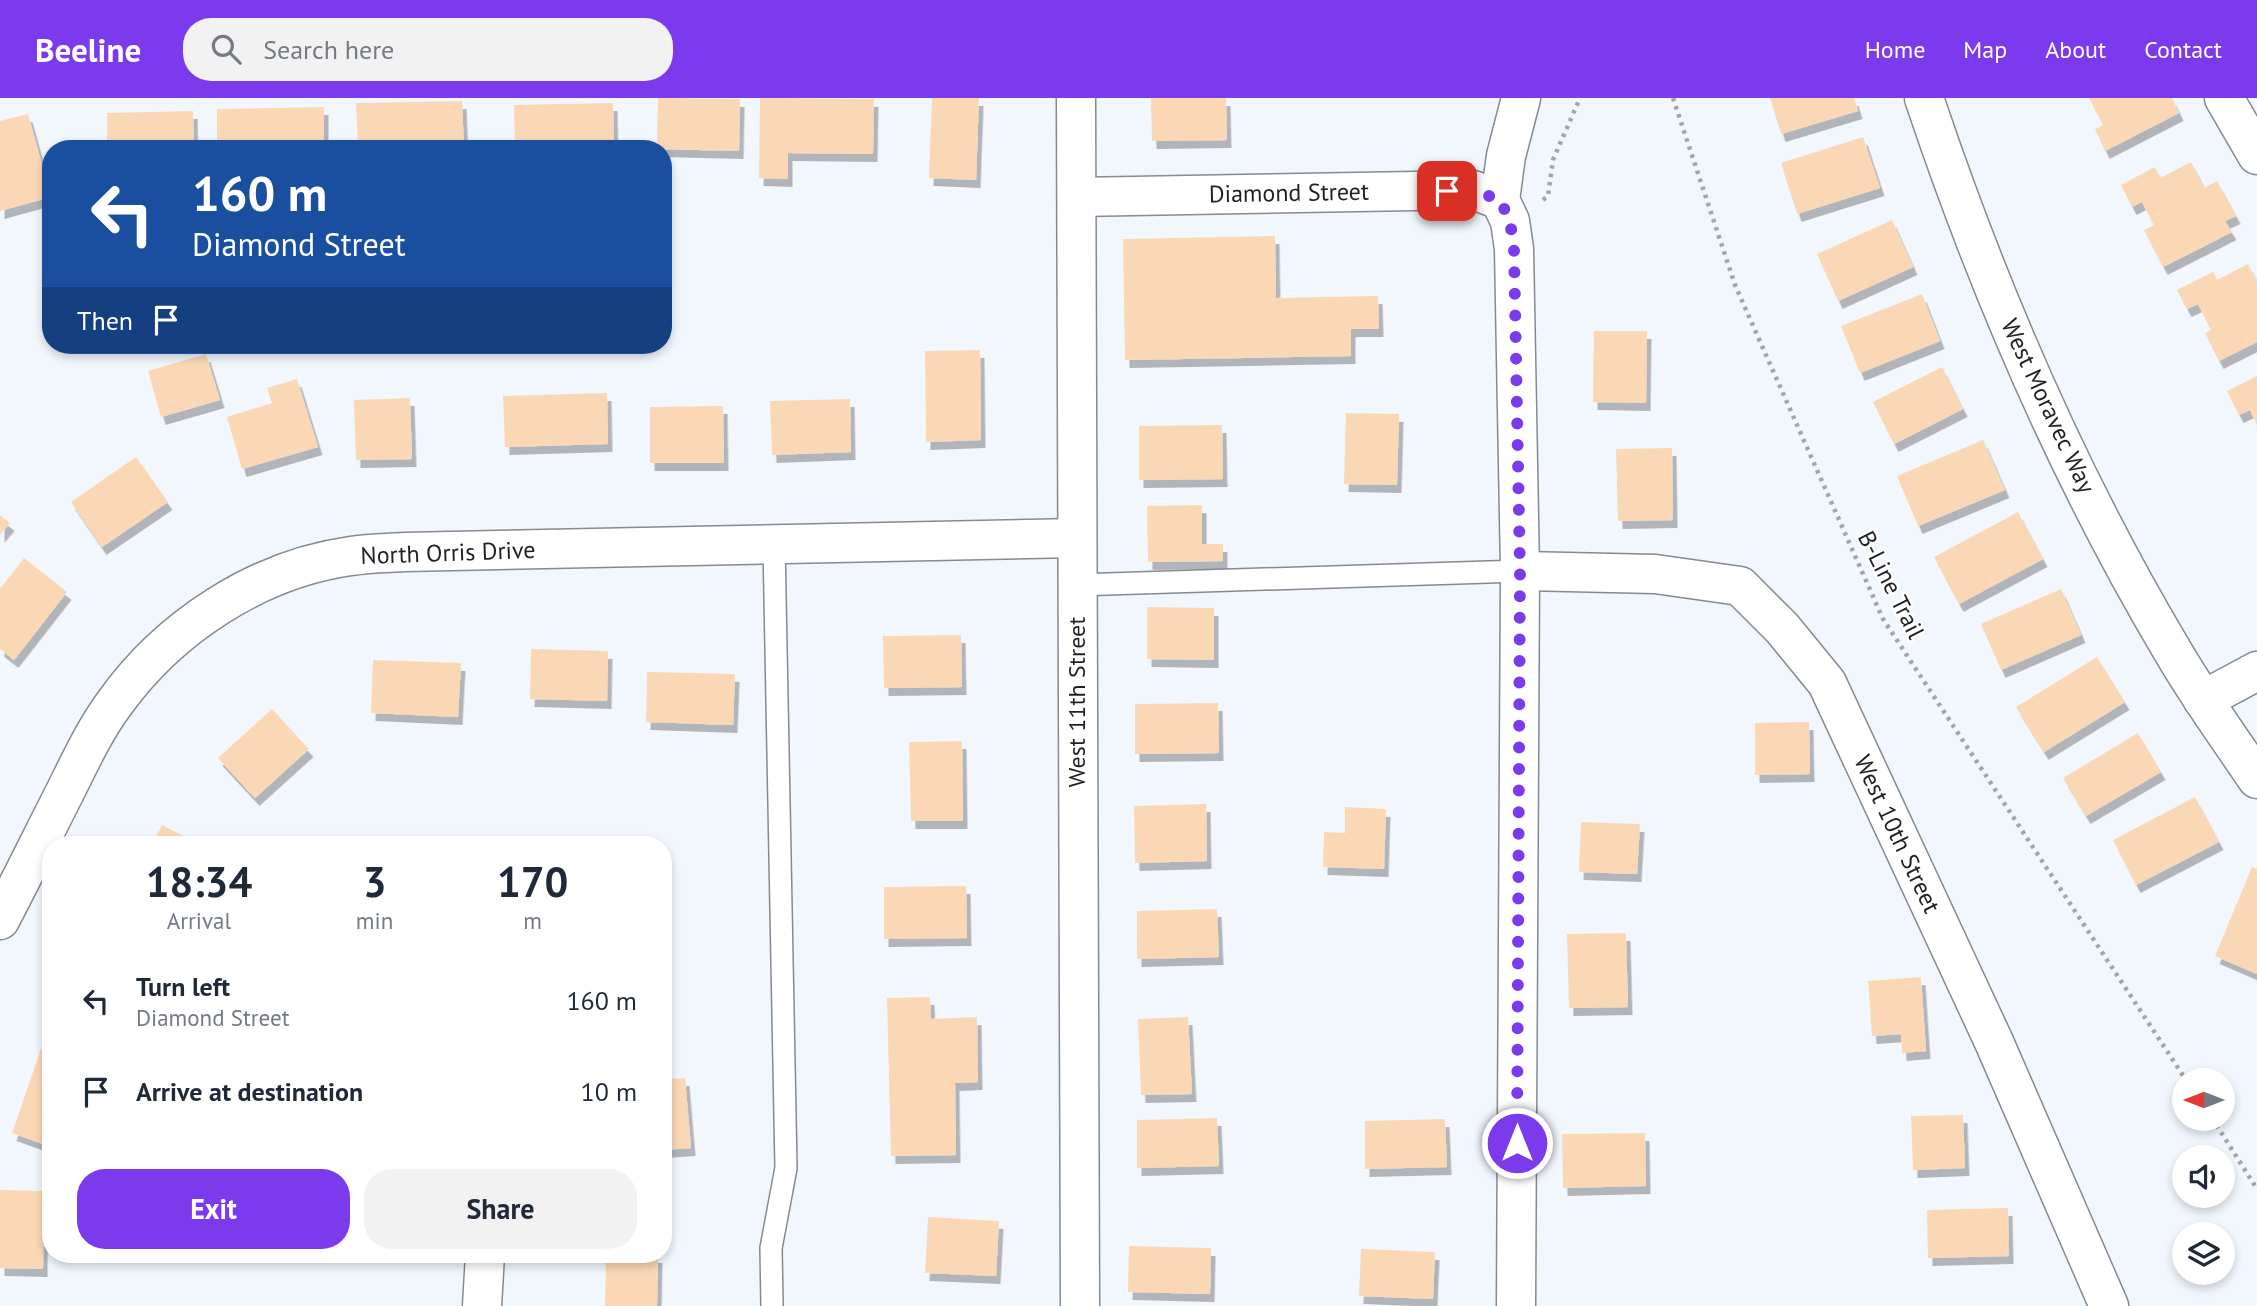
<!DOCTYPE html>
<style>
:root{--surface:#fff;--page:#f2f2f3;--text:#1f2937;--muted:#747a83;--accent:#7c3aed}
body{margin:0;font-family:"PT Sans",sans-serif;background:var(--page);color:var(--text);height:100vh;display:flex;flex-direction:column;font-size:26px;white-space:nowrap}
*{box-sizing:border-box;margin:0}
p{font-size:23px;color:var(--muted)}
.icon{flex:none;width:38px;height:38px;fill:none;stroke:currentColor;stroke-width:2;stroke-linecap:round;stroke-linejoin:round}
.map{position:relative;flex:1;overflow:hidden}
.drawer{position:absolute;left:42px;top:738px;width:630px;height:427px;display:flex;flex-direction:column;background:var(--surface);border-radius:28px;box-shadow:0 4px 10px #0003}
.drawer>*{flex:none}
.guide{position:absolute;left:42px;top:42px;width:630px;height:214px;border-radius:28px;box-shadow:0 4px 10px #0003;background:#1a4fa0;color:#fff;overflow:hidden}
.needle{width:46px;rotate:270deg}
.tools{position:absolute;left:2172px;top:970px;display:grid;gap:14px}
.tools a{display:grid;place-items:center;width:63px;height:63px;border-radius:50%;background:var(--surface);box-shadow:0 4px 10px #0003;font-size:35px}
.pin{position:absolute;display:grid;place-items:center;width:60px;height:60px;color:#fff;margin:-30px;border-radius:14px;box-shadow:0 4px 10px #0006}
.me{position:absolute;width:77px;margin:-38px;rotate:0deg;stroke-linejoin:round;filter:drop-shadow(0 0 5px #0008)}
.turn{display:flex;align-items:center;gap:24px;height:147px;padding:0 35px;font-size:32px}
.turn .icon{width:91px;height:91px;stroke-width:2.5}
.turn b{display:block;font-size:49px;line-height:60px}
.then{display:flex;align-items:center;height:66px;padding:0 35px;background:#0003;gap:14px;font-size:26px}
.eta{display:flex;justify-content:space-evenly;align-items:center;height:119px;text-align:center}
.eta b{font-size:42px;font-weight:700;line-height:49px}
.button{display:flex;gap:14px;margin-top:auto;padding:14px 35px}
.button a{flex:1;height:80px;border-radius:28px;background:var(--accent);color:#fff;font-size:28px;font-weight:700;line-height:80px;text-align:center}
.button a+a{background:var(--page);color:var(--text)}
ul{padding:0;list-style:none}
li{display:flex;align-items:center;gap:21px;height:91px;padding:0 35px}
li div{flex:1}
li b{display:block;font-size:26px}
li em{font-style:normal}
header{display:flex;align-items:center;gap:42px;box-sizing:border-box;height:98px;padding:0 35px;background:var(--accent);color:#fff}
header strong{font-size:33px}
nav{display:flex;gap:38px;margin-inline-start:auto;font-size:24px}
.search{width:490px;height:63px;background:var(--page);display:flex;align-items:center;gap:18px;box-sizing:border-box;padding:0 24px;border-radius:28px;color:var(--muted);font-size:26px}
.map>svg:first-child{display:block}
.building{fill:#fbd8b5;filter:url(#shadow)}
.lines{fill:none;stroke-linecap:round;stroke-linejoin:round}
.lane-casing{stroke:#858a90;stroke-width:24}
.street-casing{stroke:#858a90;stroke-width:41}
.secondary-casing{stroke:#858a90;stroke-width:41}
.path{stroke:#a2a6ab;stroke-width:4.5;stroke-dasharray:3.5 5;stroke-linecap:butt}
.lane{stroke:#fff;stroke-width:21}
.street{stroke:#fff;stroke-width:38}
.secondary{stroke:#fff;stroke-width:38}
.route{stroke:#7c3aed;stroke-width:12;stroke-dasharray:0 21.6}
.labels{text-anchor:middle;stroke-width:5;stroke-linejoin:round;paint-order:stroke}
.street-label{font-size:24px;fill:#1f2023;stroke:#fff}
</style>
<header>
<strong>Beeline</strong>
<div class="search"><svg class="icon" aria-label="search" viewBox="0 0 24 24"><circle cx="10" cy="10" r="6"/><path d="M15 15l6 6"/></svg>Search here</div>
<nav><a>Home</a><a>Map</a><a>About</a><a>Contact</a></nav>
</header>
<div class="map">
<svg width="2257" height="1208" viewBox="0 0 2257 1208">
<defs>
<filter id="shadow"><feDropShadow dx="4.5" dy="8" stdDeviation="0" flood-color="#0004"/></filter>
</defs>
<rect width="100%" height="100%" fill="#f2f7fe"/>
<g class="building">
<path d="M658 0 740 1 739 53 657 51Z"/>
<path d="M760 0 874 1 873 56 788 55V81L759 80Z"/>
<path d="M932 0H979L976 82 929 80Z"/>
<path d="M1151 0H1226L1227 42 1152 43Z"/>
<path d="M1770 0H1854L1858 13 1781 36Z"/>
<path d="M2089 0H2172L2179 15 2105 53 2095 31 2103 27Z"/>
<path d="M462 3 464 51H358L356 5Z"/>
<path d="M613 5 614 51H515L514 7Z"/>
<path d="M324 9V51H217V11Z"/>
<path d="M193 13 194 51H107V15Z"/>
<path d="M28 16 51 99 0 113V23Z"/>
<path d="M1863 39 1880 90 1797 116 1781 65Z"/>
<path d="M2191 64 2204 90 2217 83 2236 118 2225 123 2232 134 2163 169 2144 132 2154 127 2142 104 2132 109 2121 87 2155 69 2160 80Z"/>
<path d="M1892 122 1913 169 1838 203 1817 156Z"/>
<path d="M1275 138 1276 200 1378 198 1379 231H1351V258L1125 262 1123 141Z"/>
<path d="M2248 166 2257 184V244L2219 263 2205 235 2211 232 2198 206 2187 211 2177 192 2213 174 2217 182Z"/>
<path d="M1922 196 1940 243 1860 275 1841 228Z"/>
<path d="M1594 233H1647L1646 305 1593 304Z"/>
<path d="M980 252 981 342 926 344 925 253Z"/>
<path d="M206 256 220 302 161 319 148 273Z"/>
<path d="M1942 269 1963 311 1894 346 1873 304Z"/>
<path d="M2257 278V327L2250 312 2239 317 2227 293Z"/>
<path d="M297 281 318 349 242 371 227 319 272 305 267 290Z"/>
<path d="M607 295 608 346 505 349 503 298Z"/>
<path d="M410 300 412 361 356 362 354 302Z"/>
<path d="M850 301 851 354 772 357 770 303Z"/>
<path d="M723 308 724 365H650V309Z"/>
<path d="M1346 315 1399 316 1397 387 1344 386Z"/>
<path d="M1222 327 1223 381 1139 382V328Z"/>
<path d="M1983 342 2005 392 1918 428 1897 378Z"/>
<path d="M1672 350 1673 422 1618 423 1616 351Z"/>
<path d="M136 359 168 404 102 449 71 404Z"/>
<path d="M1202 407V446H1223V463L1148 464 1147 408Z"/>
<path d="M2018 414 2043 461 1959 506 1934 459Z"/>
<path d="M0 417 10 425 0 437Z"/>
<path d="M24 460 67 494 14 562 0 551V491Z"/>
<path d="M2061 491 2081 537 2001 572 1981 526Z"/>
<path d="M1147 509 1214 510V562L1147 561Z"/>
<path d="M961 537 962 589 884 590 883 538Z"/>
<path d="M531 551 608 553 607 603 530 601Z"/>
<path d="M2097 559 2125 604 2044 654 2016 609Z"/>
<path d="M373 562 461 565 458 619 371 615Z"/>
<path d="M647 574 735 576 733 627 646 624Z"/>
<path d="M1218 605 1219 655 1135 656V606Z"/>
<path d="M272 611 309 651 255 700 218 660Z"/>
<path d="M1809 624 1810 676 1755 677V625Z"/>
<path d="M2138 635 2161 674 2086 718 2063 680Z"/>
<path d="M962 643 963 723H911L909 644Z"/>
<path d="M2195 699 2219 744 2136 787 2113 742Z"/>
<path d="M1206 706 1207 763 1135 765 1134 708Z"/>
<path d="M1345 709 1386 711 1384 771 1323 769 1324 734 1345 735Z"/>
<path d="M1581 724 1640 726 1637 776 1579 774Z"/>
<path d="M162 727 201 747H152Z"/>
<path d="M2252 769 2257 771V876L2215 858Z"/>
<path d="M966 788 967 840 884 841V789Z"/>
<path d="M1217 811 1219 859 1137 861V813Z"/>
<path d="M1626 835 1628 909 1569 910 1567 836Z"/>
<path d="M1921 879 1926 953 1902 955 1901 936 1872 938 1868 883Z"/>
<path d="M930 899 931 921 977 919 978 984 955 985 956 1057 891 1058 887 900Z"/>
<path d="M1188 919 1192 996 1141 997 1138 921Z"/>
<path d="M41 951 51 955V1049L12 1035Z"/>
<path d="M685 980 691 1050 663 1052V981Z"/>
<path d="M1963 1017 1965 1070 1913 1072 1911 1018Z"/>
<path d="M1217 1020 1219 1068 1137 1070V1022Z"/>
<path d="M1445 1021 1447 1069 1365 1071V1023Z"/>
<path d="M1645 1035 1646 1088 1563 1090 1562 1036Z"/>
<path d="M0 1092 44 1093 43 1171 0 1170Z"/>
<path d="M2008 1110 2009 1158 1928 1160 1927 1112Z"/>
<path d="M928 1119 999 1123 996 1178 925 1175Z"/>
<path d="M1129 1148 1211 1150 1210 1196 1128 1194Z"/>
<path d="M1361 1151 1435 1154 1433 1201 1359 1198Z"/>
<path d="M606 1157H658L657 1208H605Z"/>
</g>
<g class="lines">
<g class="lane-casing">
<g id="lane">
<path d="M1076 487 1520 473"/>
<path d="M772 1208 771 1150 786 1070 774 446"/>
</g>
</g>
<g class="street-casing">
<g id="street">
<path d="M1924 0C1988 191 2069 379 2172 552 2198 597 2228 638 2257 681"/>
<path d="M2224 0 2257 57"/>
<path d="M1077 99 1473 92 1500 102"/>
<path d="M1500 102 1510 123 1514 151 1520 473 1516 1208"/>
<path d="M1500 102 1506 58 1521 0"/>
<path d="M1520 473 1655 476 1740 488 1782 530 1827 585 1994 944 2109 1208"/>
<path d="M2203 602 2257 573"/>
<path d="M0 822C22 780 43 737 65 694 80 664 94 633 114 606 168 530 257 471 351 458 368 455 387 455 404 454L1076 440"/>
<path d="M482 1208 485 1157"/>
</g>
</g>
<g class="secondary-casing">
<path id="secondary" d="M1076 0 1080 1208"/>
</g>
<g class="path">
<path d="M1673 0 1735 187 1883 521 2186 982"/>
<path d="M1543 102 1548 98 1553 62 1580 0"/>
<path d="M2212 1020 2257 1091"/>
</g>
<use href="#lane" class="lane"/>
<use href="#street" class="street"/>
<use href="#secondary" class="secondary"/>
</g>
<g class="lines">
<path class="route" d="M1447 93 1473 92 1500 102 1510 123 1514 151 1520 473 1517 1045"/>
</g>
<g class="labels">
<g class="street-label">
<text transform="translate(1289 95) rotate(-1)" y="8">Diamond Street</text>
<text transform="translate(2048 308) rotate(65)" y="8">West Moravec Way</text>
<text transform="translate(448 455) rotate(-2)" y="8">North Orris Drive</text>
<text transform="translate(1891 487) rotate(63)" y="8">B-Line Trail</text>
<text transform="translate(1077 604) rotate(-90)" y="8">West 11th Street</text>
<text transform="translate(1897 736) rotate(65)" y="8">West 10th Street</text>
</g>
</g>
</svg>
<div class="tools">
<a><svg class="needle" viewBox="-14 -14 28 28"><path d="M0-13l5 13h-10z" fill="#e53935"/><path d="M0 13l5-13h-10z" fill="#747a83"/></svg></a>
<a><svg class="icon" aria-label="sound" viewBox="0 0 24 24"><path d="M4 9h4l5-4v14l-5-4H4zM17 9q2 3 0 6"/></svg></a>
<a><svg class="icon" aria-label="layers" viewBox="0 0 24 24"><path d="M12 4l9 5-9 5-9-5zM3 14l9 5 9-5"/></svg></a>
</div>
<div class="pin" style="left:1447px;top:93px;background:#d93025"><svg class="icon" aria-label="arrive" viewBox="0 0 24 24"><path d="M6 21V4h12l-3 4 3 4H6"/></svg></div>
<svg class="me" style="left:1517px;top:1045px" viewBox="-20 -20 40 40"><circle r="17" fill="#7c3aed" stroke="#fff" stroke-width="3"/><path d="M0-11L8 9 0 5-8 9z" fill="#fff"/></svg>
<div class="guide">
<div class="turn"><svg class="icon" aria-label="left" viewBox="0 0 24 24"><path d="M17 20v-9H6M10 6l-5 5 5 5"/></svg><div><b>160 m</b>Diamond Street</div></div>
<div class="then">Then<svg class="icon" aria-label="arrive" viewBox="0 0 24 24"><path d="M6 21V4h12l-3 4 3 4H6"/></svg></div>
</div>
<section class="drawer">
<div class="eta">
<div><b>18:34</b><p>Arrival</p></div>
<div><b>3</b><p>min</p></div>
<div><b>170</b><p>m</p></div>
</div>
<ul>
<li><svg class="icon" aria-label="left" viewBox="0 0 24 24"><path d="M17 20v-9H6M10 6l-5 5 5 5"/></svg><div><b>Turn left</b><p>Diamond Street</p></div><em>160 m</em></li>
<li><svg class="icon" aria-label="arrive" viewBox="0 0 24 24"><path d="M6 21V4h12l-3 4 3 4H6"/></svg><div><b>Arrive at destination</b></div><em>10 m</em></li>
</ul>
<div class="button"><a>Exit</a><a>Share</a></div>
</section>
</div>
